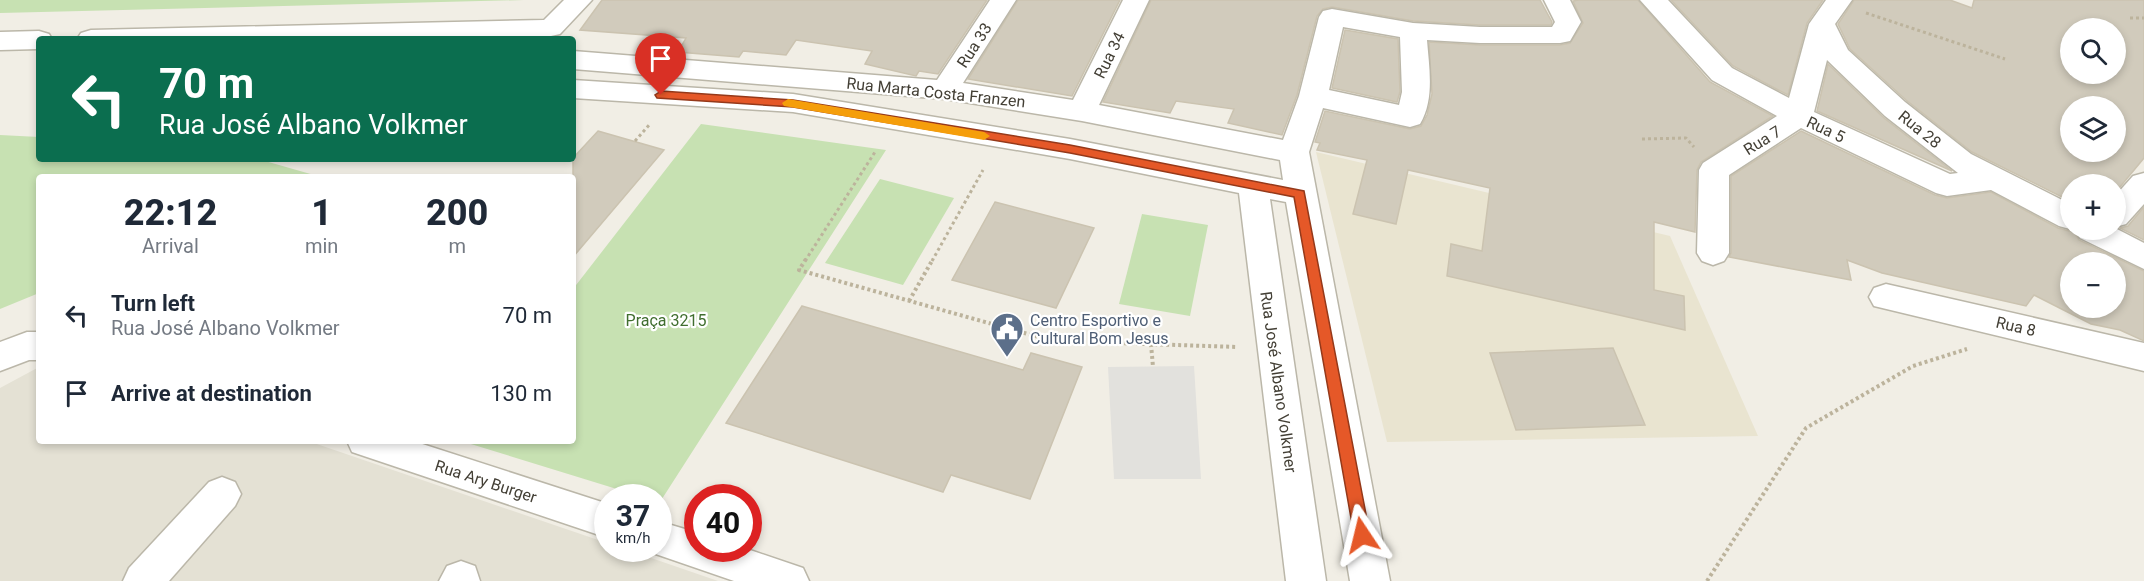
<!DOCTYPE html>
<meta charset="utf-8">
<style>
:root{--surface:#fff;--page:#f2f2f3;--text:#1f2937;--muted:#747a83}
body{margin:0;font-family:Roboto,sans-serif;background:var(--page);color:var(--text);height:100vh;display:flex;flex-direction:column;font-size:22px;white-space:nowrap}
*{box-sizing:border-box;margin:0}
p{font-size:20px;color:var(--muted)}
.icon{flex:none;width:33px;height:33px;fill:none;stroke:currentColor;stroke-width:2;stroke-linecap:round;stroke-linejoin:round}
.map{position:relative;flex:1;overflow:hidden}
.details{position:absolute;left:36px;top:174px;width:540px;height:270px;display:flex;flex-direction:column;background:var(--surface);border-radius:6px;box-shadow:0 3px 9px #0003}
.details>*{flex:none}
.top-card{position:absolute;left:36px;top:36px;width:540px;height:126px;border-radius:6px;box-shadow:0 3px 9px #0003;background:#0b6e4f;color:#fff;overflow:hidden}
.fabs{position:absolute;left:2060px;top:18px;display:grid;gap:12px}
.fabs a{display:grid;place-items:center;width:66px;height:66px;border-radius:50%;background:var(--surface);box-shadow:0 3px 9px #0003;font-size:30px}
.speed{position:absolute;left:594px;top:484px;display:flex;gap:12px;font-size:30px;font-weight:700;text-align:center}
.speed>*{display:grid;place-content:center;width:78px;height:78px;border-radius:50%;background:var(--surface);box-shadow:0 3px 9px #0003;line-height:1}
.speed small{font-size:15px;font-weight:400}
.speed .limit{border:9px solid #d22;background:#fff;color:#111}
.pin{position:absolute;display:grid;place-items:center;width:51px;height:51px;color:#fff;margin:-62px -26px;border-radius:50% 50% 50% 0;rotate:-45deg;box-shadow:0 0 6px #0007}
.pin .icon{rotate:45deg}
.me{position:absolute;width:66px;margin:-33px;rotate:350deg;stroke-linejoin:round;filter:drop-shadow(0 0 4px #0008)}
.turn{display:flex;align-items:center;gap:21px;height:126px;padding:0 24px;font-size:27px}
.turn .icon{width:78px;height:78px;stroke-width:2.5}
.turn b{display:block;font-size:42px;line-height:51px}
.eta{display:flex;justify-content:space-evenly;align-items:center;height:102px;text-align:center}
.eta b{font-size:36px;font-weight:800;line-height:42px}
ul{padding:0;list-style:none}
li{display:flex;align-items:center;gap:18px;height:78px;padding:0 24px}
li div{flex:1}
li b{display:block;font-size:22px}
li em{font-style:normal}
.map>svg:first-child{display:block}
.residential{fill:#e4e1d4}
.education{fill:#e9e4d0}
.green{fill:#c7e1b2}
.parking{fill:#e2e1dd}
.building{fill:#d1cbbc;stroke:#cbc3b0;stroke-width:1.5;fill-rule:evenodd}
.lines{fill:none;stroke-linecap:round;stroke-linejoin:round}
.minor-casing{stroke:#bbb7a9;stroke-width:3}
.path-far1{stroke:#bcb39c;stroke-width:3;stroke-dasharray:3 3;stroke-linecap:butt}
.path{stroke:#bcb39c;stroke-width:4;stroke-dasharray:3 3;stroke-linecap:butt}
.minor{fill:#fff;fill-rule:evenodd}
.route{fill:#e55828;stroke:#95391a;stroke-width:1.5}
.slow{fill:#f59e0b}
.labels{text-anchor:middle;stroke-width:4.5;stroke-linejoin:round;paint-order:stroke}
.street-label{font-size:16px;fill:#433f35;stroke:#fff}
.park-label{font-size:16px;fill:#406e2f;stroke:#fff}
.service-label{font-size:16px;fill:#4e5e75;stroke:#fff;text-anchor:start}
</style>
<div class="map">
<svg width="2144" height="581" viewBox="0 0 2144 581">
<rect width="100%" height="100%" fill="#f1eee5"/>
<path class="residential" d="M39 367V441H308L607 543 608 549H625L718 581H0V388Z"/>
<path class="education" d="M1316 152 1670 236 1758 436 1387 442Z"/>
<g class="green">
<path d="M0 0H524L0 13Z"/>
<path d="M701 124 886 150 660 502 658 498H646L461 441H573V289Z"/>
<path d="M0 135 39 137V159H258L321 177H39V293L0 309Z"/>
<path d="M880 179 954 198 903 285 825 263Z"/>
<path d="M1142 214 1208 225 1190 316 1119 304Z"/>
</g>
<path class="parking" d="M1194 366 1201 479H1114L1108 367Z"/>
<g class="building">
<path d="M602 0H987L938 74 919 71 916 76 865 64 872 51 796 40 786 55 743 51 739 57 678 52 686 38 580 30Z"/>
<path d="M1018 0H1120L1072 96 968 79Z"/>
<path d="M1151 0H1540L1552 22 1551 25H1480L1413 21 1332 7 1323 9 1317 16 1297 95 1282 135 1228 123 1234 109 1176 101 1170 113 1103 102Z"/>
<path d="M1579 0H1638L1710 82 1773 116 1701 162 1697 170 1695 232 1654 222V290L1684 296 1685 330 1447 276 1451 244 1482 251 1490 188 1408 170 1396 224 1353 214 1367 160 1317 150 1320 143 1315 142 1325 111 1410 129 1421 126 1427 115 1432 94 1429 42 1480 45H1560L1570 43 1583 23 1573 1Z"/>
<path d="M1671 0H1823L1807 23 1788 95 1733 66Z"/>
<path d="M1854 0H1950L1972 8 1974 0H2144V158L2115 193V184H2070V201L1972 152 1906 100 1850 49 1838 24ZM2070 28H2115V74H2070ZM2070 106H2115V152H2070Z"/>
<path d="M1345 30 1398 39 1400 92 1397 102 1332 88Z"/>
<path d="M1828 64 1884 118 1952 171 1817 111Z"/>
<path d="M598 131 664 150 573 257V158Z"/>
<path d="M1801 131 1935 195 1947 198 1991 192 2058 228 2069 231 2073 230 2079 240 2144 271V341L2120 330 2091 324 2034 295 2026 306 1882 273 1847 260 1851 280 1729 257 1731 253V176ZM2070 262H2115V308H2070Z"/>
<path d="M995 202 1094 228 1056 308 952 280Z"/>
<path d="M2144 207V240L2120 228 2128 226Z"/>
<path d="M802 306 1023 370 1031 353 1082 367 1030 499 951 475 943 492 726 423Z"/>
<path d="M1613 348 1645 425 1516 430 1490 353Z"/>
</g>
<g class="lines">
<g class="minor-casing">
<g id="minor">
<path d="M564 0H592L560 34 551 36 441 39H77L81 33 91 30 544 20Z"/>
<path d="M990 0H1016L963 83 1073 100 1123 0H1149L1099 105 1283 140 1299 96 1319 17 1323 11 1332 9 1413 23 1480 27H1552L1555 22 1544 0H1570L1581 22 1570 41 1560 43H1480L1427 40C1429 67 1435 99 1420 124L1410 127 1323 108 1309 152 1390 581H1350L1286 202 1270 199 1326 581H1286L1239 193 1070 159 793 112 573 98V80L793 94 1070 139 1283 180 1280 160 1082 121 945 99 573 69V51L937 80ZM1343 27 1400 37 1402 92 1399 105 1329 90Z"/>
<path d="M1640 0H1668L1732 68 1789 98 1809 24 1826 0H1852L1835 24 1848 50 1905 102 1971 154 2070 204V229L2059 226 1991 190 1947 196 1936 193 1801 128 1729 175V253L1724 261 1713 265 1702 261 1697 253 1699 170 1703 163 1777 116 1712 80ZM1827 60 1885 116 1958 173 1950 174 1814 112Z"/>
<path d="M39 31 49 34 52 39H39V49L0 50V32Z"/>
<path d="M2144 173V204L2126 224 2115 227V196L2133 176Z"/>
<path d="M2115 228 2144 243V269L2080 238 2075 230Z"/>
<path d="M1886 284 2144 343V371L1874 306 1869 297 1874 288Z"/>
<path d="M27 332H39V360H29L0 371V342Z"/>
<path d="M347 441H413L608 504V538L352 452Z"/>
<path d="M222 477 235 482 241 494 235 506 169 581H123L129 568 209 482Z"/>
<path d="M658 521 698 533V549H747L803 568 809 581H734L644 550 658 549Z"/>
<path d="M461 561 475 566 480 581H439L447 566Z"/>
</g>
</g>
<g class="path-far1">
<path d="M1866 13 2005 59"/>
<path d="M2130 18H2144"/>
<path d="M1642 139 1686 138 1694 147"/>
<path d="M635 141 650 124"/>
<path d="M805 261 875 152"/>
<path d="M932 261 983 170"/>
</g>
<g class="path">
<path d="M806 259 799 270 1053 341 1238 347"/>
<path d="M909 301 933 259"/>
<path d="M1151 344 1153 367"/>
<path d="M1707 581 1806 428 1913 366 1967 349"/>
</g>
<use href="#minor" class="minor"/>
</g>
<path class="route" d="M661 91 793 100 1070 145 1304 191 1370 535 1368 540 1362 542 1356 540 1354 535 1294 197 1070 153 793 107 657 98 655 95Z"/>
<path class="slow" d="M788 99 984 132 990 136 984 140 784 106 782 103Z"/>
<defs>
<g id="civic-pin" transform="scale(1.725)"><path d="M0 17L-7.5 6A9.5 9.5 0 1 1 7.5 6Z" fill="#5c6f8a" stroke="#fff"/><path d="M-.6-6.5H3V-4.5H.6V-3L4-1V1h2V6H-6V1h2V-1L-.6-3ZM-1.2 2.5V6h2.4V2.5Z" fill="#fff"/></g>
</defs>
<g fill-rule="evenodd">
<use href="#civic-pin" x="1007" y="329"/>
</g>
<g class="labels">
<g class="street-label">
<text transform="translate(974 45) rotate(-57)" y="6">Rua 33</text>
<text transform="translate(1109 55) rotate(-64)" y="6">Rua 34</text>
<text transform="translate(936 92) rotate(6)" y="6">Rua Marta Costa Franzen</text>
<text transform="translate(1826 129) rotate(25)" y="6">Rua 5</text>
<text transform="translate(1920 129) rotate(39)" y="6">Rua 28</text>
<text transform="translate(1762 140) rotate(-32)" y="6">Rua 7</text>
<text transform="translate(2016 326) rotate(13)" y="6">Rua 8</text>
<text transform="translate(1279 382) rotate(82)" y="6">Rua José Albano Volkmer</text>
<text transform="translate(486 481) rotate(18)" y="6">Rua Ary Burger</text>
</g>
<g class="park-label">
<text x="666" y="326">Praça 3215</text>
</g>
<g class="service-label">
<text x="1030" y="326">Centro Esportivo e<tspan x="1030" dy="18">Cultural Bom Jesus</tspan></text>
</g>
</g>
</svg>
<div class="fabs">
<a><svg class="icon" aria-label="search" viewBox="0 0 24 24"><circle cx="10" cy="10" r="6"/><path d="M15 15l6 6"/></svg></a>
<a><svg class="icon" aria-label="layers" viewBox="0 0 24 24"><path d="M12 4l9 5-9 5-9-5zM3 14l9 5 9-5"/></svg></a>
<a>+</a>
<a>−</a>
</div>
<div class="speed"><div>37<small>km/h</small></div><div class="limit">40</div></div>
<div class="pin" style="left:661px;top:95px;background:#d93025"><svg class="icon" aria-label="arrive" viewBox="0 0 24 24"><path d="M6 21V4h12l-3 4 3 4H6"/></svg></div>
<svg class="me" style="left:1362px;top:535px" viewBox="-20 -20 40 40"><path d="M0-17L14 15 0 8-14 15z" fill="#e55828" stroke="#fff" stroke-width="4"/></svg>
<div class="top-card">
<div class="turn"><svg class="icon" aria-label="left" viewBox="0 0 24 24"><path d="M17 20v-9H6M10 6l-5 5 5 5"/></svg><div><b>70 m</b>Rua José Albano Volkmer</div></div>
</div>
<section class="details">
<div class="eta">
<div><b>22:12</b><p>Arrival</p></div>
<div><b>1</b><p>min</p></div>
<div><b>200</b><p>m</p></div>
</div>
<ul>
<li><svg class="icon" aria-label="left" viewBox="0 0 24 24"><path d="M17 20v-9H6M10 6l-5 5 5 5"/></svg><div><b>Turn left</b><p>Rua José Albano Volkmer</p></div><em>70 m</em></li>
<li><svg class="icon" aria-label="arrive" viewBox="0 0 24 24"><path d="M6 21V4h12l-3 4 3 4H6"/></svg><div><b>Arrive at destination</b></div><em>130 m</em></li>
</ul>
</section>
</div>
